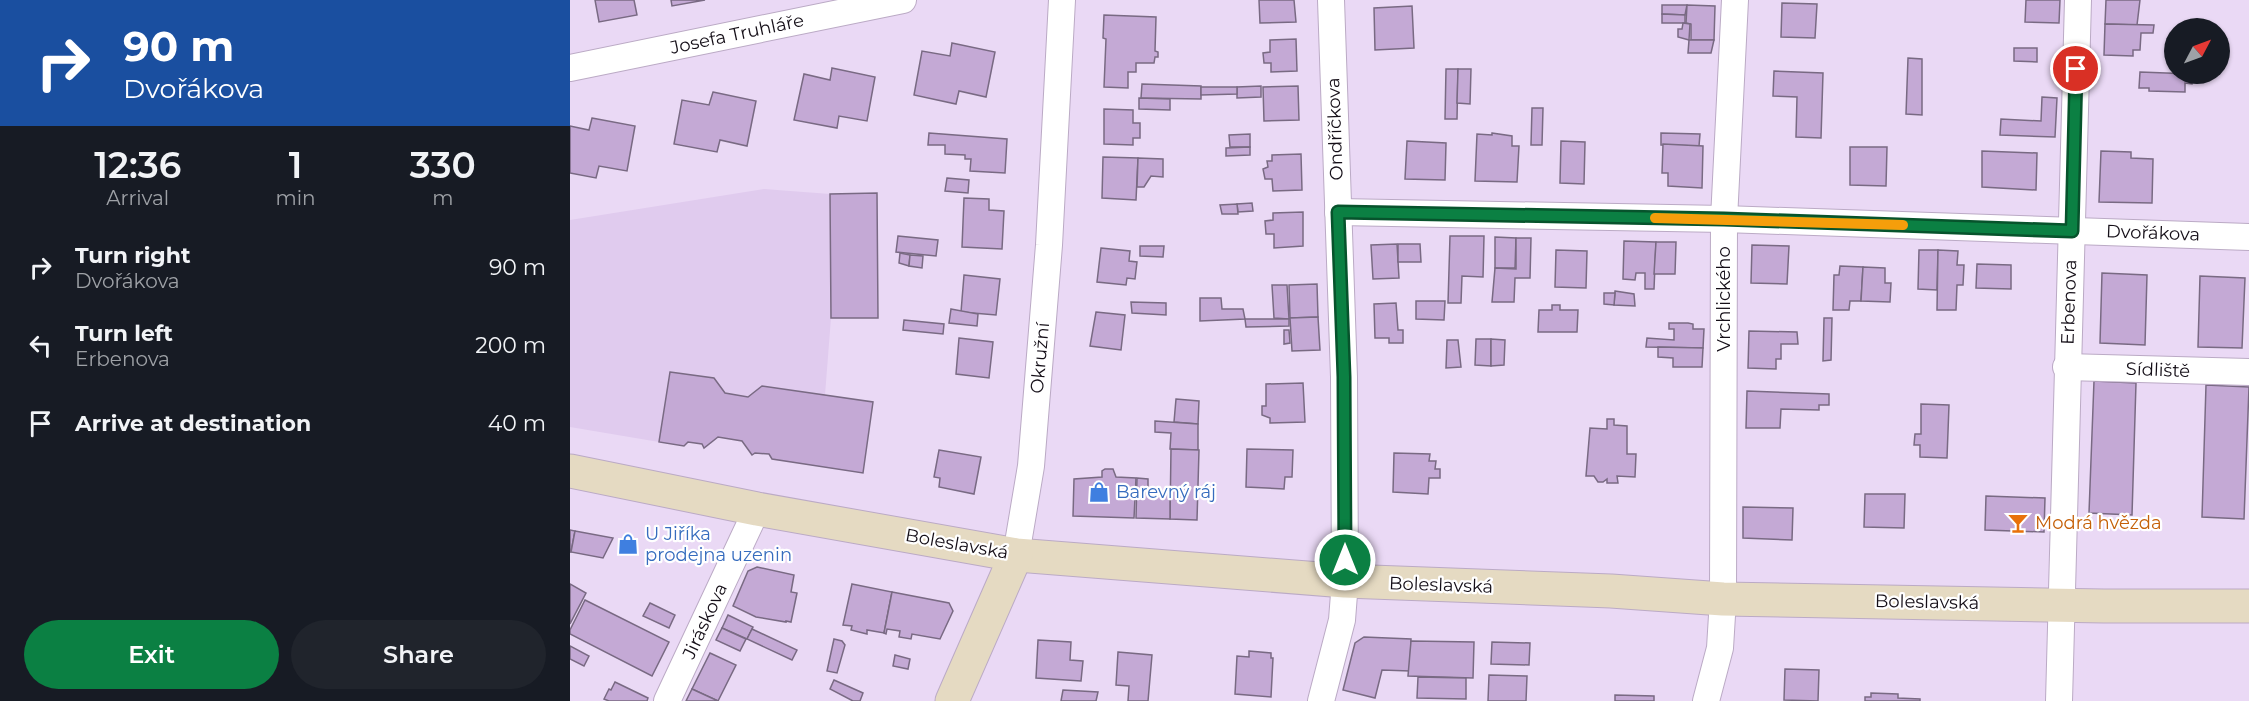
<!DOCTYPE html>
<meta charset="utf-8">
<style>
:root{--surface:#171b24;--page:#20242c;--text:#f1f3f6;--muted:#9ea1a6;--accent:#0b8043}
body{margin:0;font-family:Montserrat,sans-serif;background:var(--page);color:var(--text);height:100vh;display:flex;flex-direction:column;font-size:22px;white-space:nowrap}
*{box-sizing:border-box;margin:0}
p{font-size:20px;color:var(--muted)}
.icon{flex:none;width:33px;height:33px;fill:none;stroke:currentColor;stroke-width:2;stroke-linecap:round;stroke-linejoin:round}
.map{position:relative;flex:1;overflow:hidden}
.sheet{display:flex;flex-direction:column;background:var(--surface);width:570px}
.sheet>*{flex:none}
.top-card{background:#1a4fa0;color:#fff;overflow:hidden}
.needle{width:39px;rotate:49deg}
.fabs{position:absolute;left:1594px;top:18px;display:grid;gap:12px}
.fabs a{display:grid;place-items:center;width:66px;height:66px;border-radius:50%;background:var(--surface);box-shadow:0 2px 4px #0004;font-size:30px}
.pin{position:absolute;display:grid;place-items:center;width:51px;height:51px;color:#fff;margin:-26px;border:3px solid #fff;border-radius:50%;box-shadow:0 2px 6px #0007}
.me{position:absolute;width:66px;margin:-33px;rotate:0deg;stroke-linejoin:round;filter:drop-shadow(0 0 4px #0008)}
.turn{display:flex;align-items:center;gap:21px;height:126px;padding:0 24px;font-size:27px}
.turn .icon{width:78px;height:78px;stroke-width:2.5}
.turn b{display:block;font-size:42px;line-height:51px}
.eta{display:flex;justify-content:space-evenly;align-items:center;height:102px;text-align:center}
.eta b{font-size:36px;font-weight:600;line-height:42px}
.primary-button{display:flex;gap:12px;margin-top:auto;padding:12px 24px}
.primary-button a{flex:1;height:69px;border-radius:36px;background:var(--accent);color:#fff;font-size:24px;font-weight:600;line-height:69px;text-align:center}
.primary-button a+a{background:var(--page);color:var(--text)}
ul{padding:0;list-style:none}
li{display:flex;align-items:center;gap:18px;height:78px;padding:0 24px}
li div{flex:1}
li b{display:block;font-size:22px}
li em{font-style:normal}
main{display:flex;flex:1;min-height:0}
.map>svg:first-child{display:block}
.built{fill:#e0cbee}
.building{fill:#c4a9d5;stroke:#796a83;stroke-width:1.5}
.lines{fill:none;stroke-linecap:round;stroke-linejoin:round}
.street-casing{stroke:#bbaac5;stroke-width:28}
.secondary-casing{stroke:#bbaac5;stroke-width:35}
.street{stroke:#fff;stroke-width:26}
.secondary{stroke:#e5dac2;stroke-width:33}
.route-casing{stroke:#07532c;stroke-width:15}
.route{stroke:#0b8043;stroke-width:10}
.slow{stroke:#f59e0b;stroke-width:10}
.labels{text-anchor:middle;stroke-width:4.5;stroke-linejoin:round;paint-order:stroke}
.street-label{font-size:18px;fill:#140e17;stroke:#fff}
.shop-label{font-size:18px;fill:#366cbe;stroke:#fff;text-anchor:start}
.food-label{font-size:18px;fill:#c56008;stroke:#fff;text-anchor:start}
</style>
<main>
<section class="sheet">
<div class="top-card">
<div class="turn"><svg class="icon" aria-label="right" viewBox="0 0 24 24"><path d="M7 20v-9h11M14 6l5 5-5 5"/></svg><div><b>90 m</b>Dvořákova</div></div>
</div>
<div class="eta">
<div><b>12:36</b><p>Arrival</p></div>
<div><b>1</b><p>min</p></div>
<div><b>330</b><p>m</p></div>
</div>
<ul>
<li><svg class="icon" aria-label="right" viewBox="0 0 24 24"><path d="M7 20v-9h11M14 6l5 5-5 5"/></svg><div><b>Turn right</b><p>Dvořákova</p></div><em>90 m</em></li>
<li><svg class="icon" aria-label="left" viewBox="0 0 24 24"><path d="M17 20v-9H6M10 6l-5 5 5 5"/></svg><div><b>Turn left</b><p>Erbenova</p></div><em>200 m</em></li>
<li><svg class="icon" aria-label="arrive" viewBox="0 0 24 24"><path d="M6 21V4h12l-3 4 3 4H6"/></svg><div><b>Arrive at destination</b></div><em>40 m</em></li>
</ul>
<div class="primary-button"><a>Exit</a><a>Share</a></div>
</section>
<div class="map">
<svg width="1679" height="701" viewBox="0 0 1679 701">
<rect width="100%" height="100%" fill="#ead9f5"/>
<path class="built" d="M194 189 260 194 261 318 255 395 193 386 178 397 155 393 144 378 100 372 89 442 0 427V220Z"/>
<g class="building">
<path d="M25 0H64L67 15 29 22Z"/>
<path d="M101 0H135L102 6Z"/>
<path d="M689 0H724L726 22 690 23Z"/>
<path d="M1456 0H1490L1489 23 1455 22Z"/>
<path d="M1536 0H1570L1567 25 1535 24Z"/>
<path d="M1212 3 1247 4 1245 38 1211 37Z"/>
<path d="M1092 5H1117L1115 15 1092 14Z"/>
<path d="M1117 5 1145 6 1144 40H1121V24L1116 23Z"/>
<path d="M842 6 844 48 805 50 804 8Z"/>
<path d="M1092 14 1115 15V23H1092Z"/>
<path d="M534 15 586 17 585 51 588 52V57H585L584 63H566V72H558V88L534 87 536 39 533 38Z"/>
<path d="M1113 23 1120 24 1119 40 1108 37V29H1112Z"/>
<path d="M1535 24 1584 25 1583 33H1571L1570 50H1563V56L1534 55Z"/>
<path d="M726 39 727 71 701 72V63H694L693 53 700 52V40Z"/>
<path d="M1119 40H1144L1141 53H1118Z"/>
<path d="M382 43 425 52 416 97 389 91 386 104 344 95 352 51 380 56Z"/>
<path d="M1444 48H1467V62L1444 61Z"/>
<path d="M1338 58 1352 59V115L1336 114Z"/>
<path d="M262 68 305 77 297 121 269 116 267 128 224 120 234 74 260 80Z"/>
<path d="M876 69H888L887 119H875Z"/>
<path d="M888 69H901L900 104 887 103Z"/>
<path d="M1204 71 1253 73 1251 138 1226 137 1227 97 1203 96Z"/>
<path d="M1570 72 1622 74V84L1615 83V92L1579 91V88H1569Z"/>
<path d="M572 84 631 86V99L571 98Z"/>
<path d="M691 86V97L667 98V87Z"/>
<path d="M728 86 729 120 694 121 693 87Z"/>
<path d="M631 87H667V94L631 95Z"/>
<path d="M143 92 186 101 177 146 150 140 147 152 104 144 112 100 139 105Z"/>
<path d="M1472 97 1487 98 1485 137 1430 135 1431 119 1471 121Z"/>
<path d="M569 98 600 99V110L569 109Z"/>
<path d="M962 108H973L972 145H961Z"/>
<path d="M534 109 563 110V123H570V138H563V145L534 144Z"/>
<path d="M22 118 65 126 57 171 29 166 26 178 0 173V126L19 130Z"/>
<path d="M359 133 437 139 435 173 400 171 401 159H395V155L375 154V145H358Z"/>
<path d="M922 133 942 136V146H949L947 182 905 181 907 134 922 135Z"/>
<path d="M1091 133 1130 134 1129 146 1091 145Z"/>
<path d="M680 134V147H660L659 135Z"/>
<path d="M837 141 876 143 875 180 835 179Z"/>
<path d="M991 141 1015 142 1014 184 990 183Z"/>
<path d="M1093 144 1133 146 1132 188 1098 186V173H1092Z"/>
<path d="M680 147V155L656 156V148Z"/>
<path d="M1280 147H1317L1316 186 1280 185Z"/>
<path d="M1412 151 1467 153 1466 190 1412 187Z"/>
<path d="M1531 151 1561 152V158L1583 159 1582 203 1529 202Z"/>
<path d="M731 154 732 190 703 191 702 179H695L693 169 698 167 697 161H702V155Z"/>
<path d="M533 157 568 158 566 200 532 198Z"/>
<path d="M568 158 593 159V177L581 176 574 187H567Z"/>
<path d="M377 178 399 180 398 193 375 191Z"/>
<path d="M307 193 308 318H261L260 194Z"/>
<path d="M394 198 419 199V210L434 211 432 249 392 247Z"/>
<path d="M682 203 683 211 668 212 667 204Z"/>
<path d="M667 204 668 214H652L650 205Z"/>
<path d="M733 212V246L704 248V234H696L695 221 703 220V213Z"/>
<path d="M328 236 368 240 366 256 326 252Z"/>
<path d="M880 236H914L913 277 892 276 891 303H878Z"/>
<path d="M925 237 946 238 945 268H925Z"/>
<path d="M946 238H961L960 278H945L944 302H922L925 268 946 269Z"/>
<path d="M1054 241 1086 242 1084 289H1075V273H1066L1065 280 1053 279Z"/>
<path d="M1086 242H1106L1105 274H1084Z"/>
<path d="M827 244 829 278 803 279 801 245Z"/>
<path d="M828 244H850L851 262H828Z"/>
<path d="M1182 245 1219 246 1217 284 1181 283Z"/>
<path d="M570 246H594L593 257 570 256Z"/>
<path d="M531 248 560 251 559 261 567 262 565 279 557 278 556 285 527 282Z"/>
<path d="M986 250 1017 251 1016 288 985 287Z"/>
<path d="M1349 250H1368L1367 290 1348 289Z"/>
<path d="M1368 250 1388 251 1387 265H1394L1393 285H1387L1386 310H1367Z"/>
<path d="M330 253 340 255 339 266 329 263Z"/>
<path d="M340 255 353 256 352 268 339 266Z"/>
<path d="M1407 264 1441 265V289L1406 288Z"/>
<path d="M1270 266 1293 267 1291 301H1280L1279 310H1263L1264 275H1269Z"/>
<path d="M1293 267 1315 268V283H1321L1320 302 1291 301Z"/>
<path d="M1532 273 1577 275 1575 345 1530 343Z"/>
<path d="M394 275 430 279 426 315 391 312Z"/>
<path d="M1630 276 1675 278 1672 348 1628 347Z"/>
<path d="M747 284 748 317 720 318 719 285Z"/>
<path d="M702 285H717L719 319 704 318Z"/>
<path d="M1045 291 1064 294 1065 306 1044 305Z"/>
<path d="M1034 293H1045L1044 305 1034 304Z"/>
<path d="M630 298H651L652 309H673L675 319 630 321Z"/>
<path d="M846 301H875L874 320 846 319Z"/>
<path d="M561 302 596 303V315L562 313Z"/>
<path d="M826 303 828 330H833V343H819V338H805L804 304Z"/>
<path d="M982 305H990V310H1008L1007 332H968L969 310H982Z"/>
<path d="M381 309 408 314 407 326 379 323Z"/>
<path d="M526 312 555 315 551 350 520 346Z"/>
<path d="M748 317 750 350 722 351 720 318Z"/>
<path d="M1254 318H1262L1261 360 1253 361Z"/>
<path d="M675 319H719V326L676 327Z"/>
<path d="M334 320 374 324 373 334 333 330Z"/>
<path d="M1099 323H1118L1123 324V329H1134L1133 348 1076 347 1077 338 1104 340V329H1099Z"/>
<path d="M714 330H719L720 343 714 344Z"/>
<path d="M1179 331 1227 332 1228 344H1211V359H1206V369L1178 368Z"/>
<path d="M389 338 423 342 419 378 386 374Z"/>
<path d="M906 339H921V366L905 365Z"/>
<path d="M921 339 935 340 934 365 921 366Z"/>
<path d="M877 340H888L891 367 876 368Z"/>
<path d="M1088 347 1133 348 1132 367H1103V358L1088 357Z"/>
<path d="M100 372 144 378 155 393 178 397 192 386 303 402 293 473 202 459 199 454 185 453 182 455 172 441 148 437 134 448 132 444 118 442 114 446 89 442Z"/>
<path d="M1524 381 1566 383 1562 515 1519 513Z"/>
<path d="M733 383 735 422 700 423V418L692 415V406H696V384Z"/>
<path d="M1636 385 1679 387 1674 519 1632 517Z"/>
<path d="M1177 391 1259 394V405H1249V410L1211 409 1210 428H1176Z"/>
<path d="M606 399 629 401 628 424 604 422Z"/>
<path d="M1351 404 1379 405 1377 458 1350 457V445H1344L1345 434H1351Z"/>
<path d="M1037 419H1044V425L1057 426V454H1066L1065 477 1047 476 1048 483H1037V479L1033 482H1028L1024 476H1016L1020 428 1037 429Z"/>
<path d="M585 421 628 424V450L600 449 601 433 585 432Z"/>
<path d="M601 449 629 450 627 520 600 519Z"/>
<path d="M677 449 723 450 722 477H715L714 489 676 487Z"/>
<path d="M369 450 411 457 404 494 369 487 370 478 364 477Z"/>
<path d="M824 453 860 454 859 461H866L865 469H870V478H859L858 494 823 492Z"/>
<path d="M535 469H543L546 477 566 478 564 518 503 516 504 479 532 477V471Z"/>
<path d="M567 478 578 479V492H600V519L566 518Z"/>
<path d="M1295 494H1335L1334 528 1294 527Z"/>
<path d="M1416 496 1475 498 1474 532 1415 530Z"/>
<path d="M1173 507 1223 508 1222 540 1173 538Z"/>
<path d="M0 530 5 531 1 552H0Z"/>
<path d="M5 531 43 538 33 558 1 552Z"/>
<path d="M187 567 224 575 221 592 227 593 221 622 216 621V622L186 617 163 606 178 571Z"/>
<path d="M0 584 16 593 0 624Z"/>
<path d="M282 584 322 592 314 633 297 630V634L281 630 282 626 273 625Z"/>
<path d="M322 592 379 603 383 611 370 639 342 634 341 639 329 637 330 631 317 629 316 634 314 633Z"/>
<path d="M15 600 99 642 82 676 0 634V630Z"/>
<path d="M80 603 105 615 99 628 73 616Z"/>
<path d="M158 615 183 627 177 639 152 628Z"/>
<path d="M152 628 176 639 170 651 146 640Z"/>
<path d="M182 629 227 650 222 660 177 639Z"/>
<path d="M794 637 841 639 840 671 812 670 805 698 773 690 785 643Z"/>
<path d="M264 639 272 641 275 645 267 673 257 671Z"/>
<path d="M468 640 501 642 500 660 513 661 511 681 466 678Z"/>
<path d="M841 641 904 642 903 678 838 676Z"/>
<path d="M922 642 960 643 959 665 921 664Z"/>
<path d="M0 646 19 656 14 666 0 659Z"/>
<path d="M679 651 701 653V658H703L701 697 665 694 667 656 679 657Z"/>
<path d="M548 652 582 655 578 701H558L559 686 546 685Z"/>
<path d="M140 653 166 665 148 701 122 689Z"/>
<path d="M325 655 340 659 338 669 323 666Z"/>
<path d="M1215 669 1249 670 1248 701 1214 700Z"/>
<path d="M919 675 957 676 956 701H918Z"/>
<path d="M848 677 896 678V699L847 698Z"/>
<path d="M264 680 293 693 290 701H283L260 689Z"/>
<path d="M45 682 78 698 77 701H39L34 699 39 689 41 690Z"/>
<path d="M122 689 148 701H116Z"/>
<path d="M493 690 528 692 526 701H491Z"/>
<path d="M1301 693 1328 694V698L1350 699V701H1295V697H1301Z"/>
<path d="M1045 695 1084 696V701H1045Z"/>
</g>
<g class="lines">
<g class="street-casing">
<g id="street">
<path d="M0 68 333 0"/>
<path d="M768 212 1154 219 1679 237"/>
<path d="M1496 367 1679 372"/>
<path d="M446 555 461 466 479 245 492 0"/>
<path d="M97 701 187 509"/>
<path d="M751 701 772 620 775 581 774 377 761 0"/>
<path d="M1136 701 1150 648 1153 599 1154 219 1165 0"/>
<path d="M1489 701 1508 0"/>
</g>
</g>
<g class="secondary-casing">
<g id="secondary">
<path d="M0 471 187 509 446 555 775 581 1041 591 1153 599 1534 606H1679"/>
<path d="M382 701 446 555"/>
</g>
</g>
<use href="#street" class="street"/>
<use href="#secondary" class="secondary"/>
</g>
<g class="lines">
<g class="route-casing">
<path id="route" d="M775 560 774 377 768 212 1154 219 1502 231 1506 69"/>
</g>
<use href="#route" class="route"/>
<path class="slow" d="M1085 218 1333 225"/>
</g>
<defs>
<g id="shop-bare" transform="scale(1.62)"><path d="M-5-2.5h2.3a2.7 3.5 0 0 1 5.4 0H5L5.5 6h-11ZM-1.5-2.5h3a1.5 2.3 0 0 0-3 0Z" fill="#3f7fe0" stroke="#fff" stroke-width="2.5" paint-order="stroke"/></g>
<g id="bar-bare" transform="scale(1.62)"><path d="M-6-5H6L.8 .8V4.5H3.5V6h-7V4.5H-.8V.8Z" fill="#e8710a" stroke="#fff" stroke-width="2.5" paint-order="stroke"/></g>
</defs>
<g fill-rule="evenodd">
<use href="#shop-bare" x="529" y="492"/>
<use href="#bar-bare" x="1448" y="523"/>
<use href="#shop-bare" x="58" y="544"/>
</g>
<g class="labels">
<g class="street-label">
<text transform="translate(167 34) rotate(-12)" y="6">Josefa Truhláře</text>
<text transform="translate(765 129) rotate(-92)" y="6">Ondříčkova</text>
<text transform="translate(1583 233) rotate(2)" y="6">Dvořákova</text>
<text transform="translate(1154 299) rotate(-90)" y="6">Vrchlického</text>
<text transform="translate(1499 302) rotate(-88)" y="6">Erbenova</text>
<text transform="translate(470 358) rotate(-85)" y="6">Okružní</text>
<text transform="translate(1588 370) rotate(2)" y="6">Sídliště</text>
<text transform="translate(387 544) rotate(10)" y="6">Boleslavská</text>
<text transform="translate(871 585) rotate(2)" y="6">Boleslavská</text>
<text transform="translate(1357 602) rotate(1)" y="6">Boleslavská</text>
<text transform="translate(135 621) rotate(-65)" y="6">Jiráskova</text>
</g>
<g class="shop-label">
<text x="546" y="498">Barevný ráj</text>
<text x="75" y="540">U Jiříka<tspan x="75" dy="21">prodejna uzenin</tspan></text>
</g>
<g class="food-label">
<text x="1465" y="529">Modrá hvězda</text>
</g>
</g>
</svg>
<div class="fabs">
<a><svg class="needle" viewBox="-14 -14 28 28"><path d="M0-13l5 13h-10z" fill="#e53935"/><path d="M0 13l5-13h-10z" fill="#9ea1a6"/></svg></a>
</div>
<div class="pin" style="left:1506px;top:69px;background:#d93025"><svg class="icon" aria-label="arrive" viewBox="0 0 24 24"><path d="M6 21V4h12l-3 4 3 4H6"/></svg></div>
<svg class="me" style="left:775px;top:560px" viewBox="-20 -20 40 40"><circle r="17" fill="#0b8043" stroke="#fff" stroke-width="3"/><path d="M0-11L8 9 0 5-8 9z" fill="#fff"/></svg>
</div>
</main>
